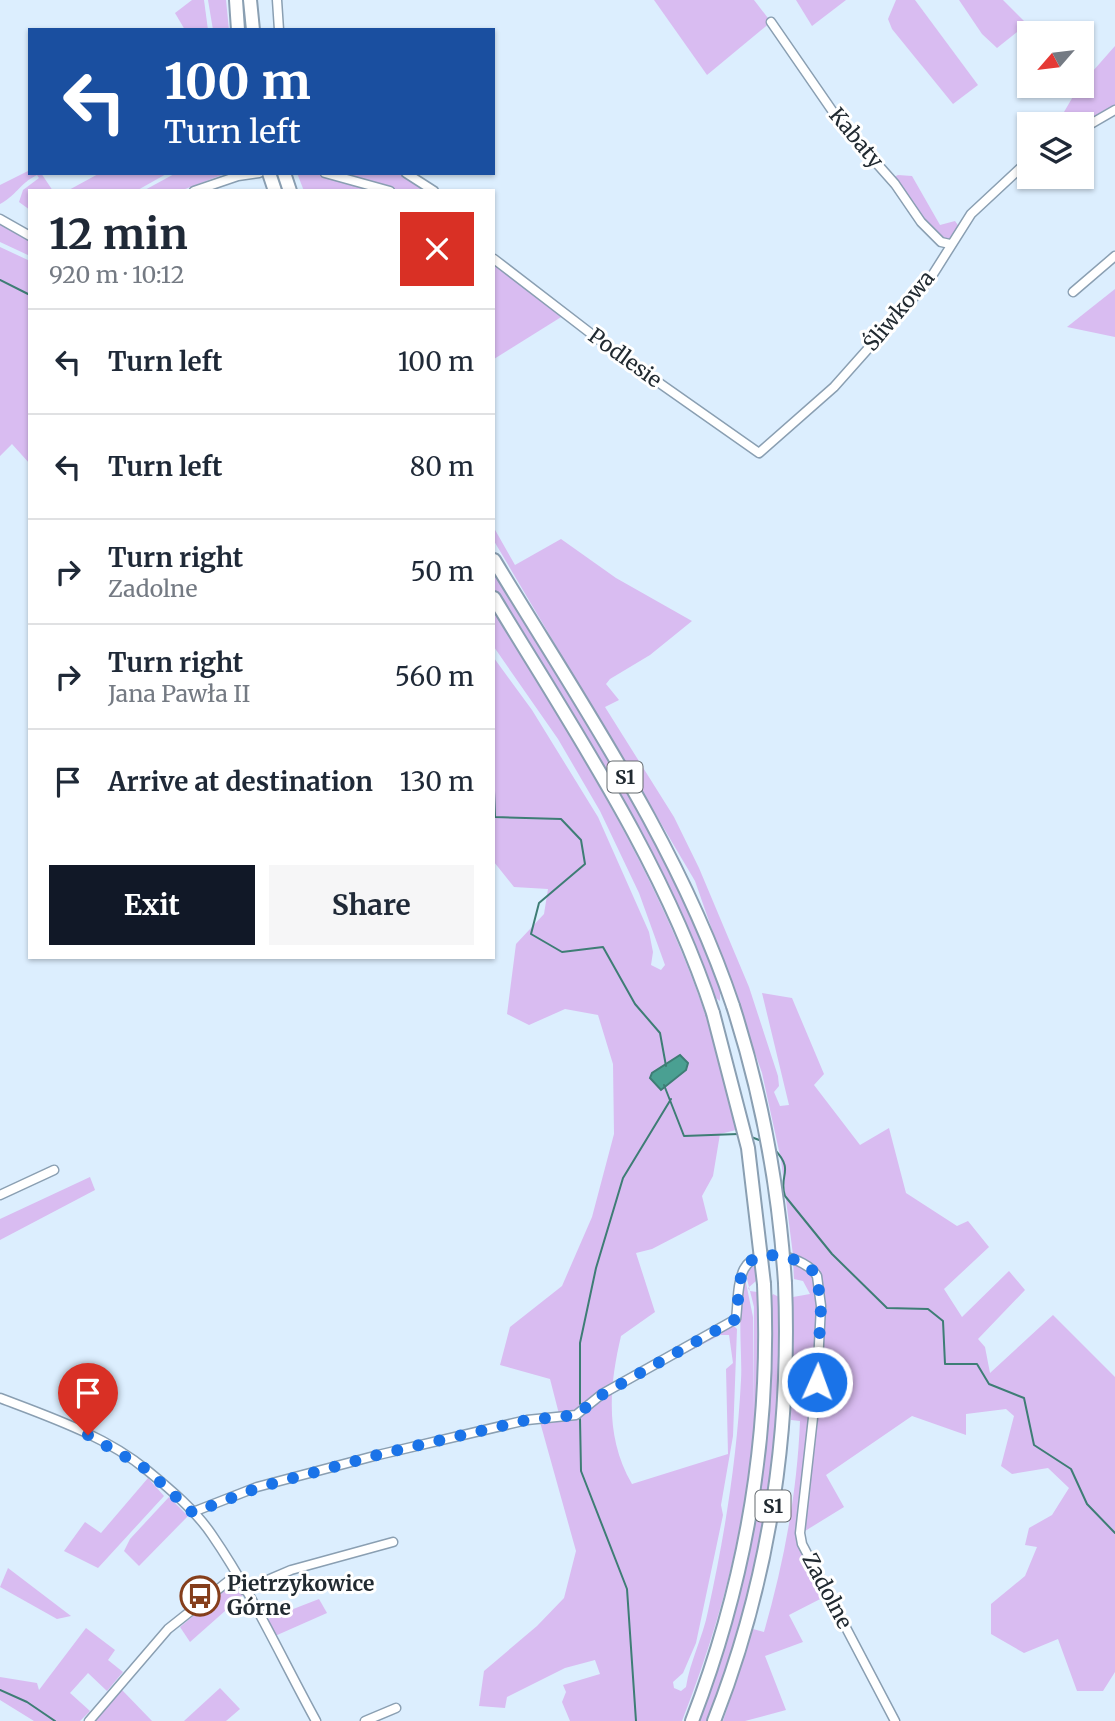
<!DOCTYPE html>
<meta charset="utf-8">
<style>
:root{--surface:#fff;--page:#f6f6f7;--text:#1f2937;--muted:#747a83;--line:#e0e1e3;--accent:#111827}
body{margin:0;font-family:Merriweather,serif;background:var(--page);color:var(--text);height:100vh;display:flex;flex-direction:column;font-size:26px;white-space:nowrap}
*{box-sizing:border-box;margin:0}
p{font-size:23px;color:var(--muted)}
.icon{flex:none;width:38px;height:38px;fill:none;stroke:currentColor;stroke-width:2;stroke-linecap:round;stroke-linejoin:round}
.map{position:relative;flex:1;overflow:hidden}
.details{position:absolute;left:28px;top:189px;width:467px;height:770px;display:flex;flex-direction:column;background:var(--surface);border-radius:0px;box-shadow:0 2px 5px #0004}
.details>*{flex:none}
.hud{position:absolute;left:28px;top:28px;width:467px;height:147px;border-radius:0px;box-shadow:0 2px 5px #0004;background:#1a4fa0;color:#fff;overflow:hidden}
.needle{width:46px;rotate:242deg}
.buttons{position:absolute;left:1017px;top:21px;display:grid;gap:14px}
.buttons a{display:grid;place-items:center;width:77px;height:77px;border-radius:0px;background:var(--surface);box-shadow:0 2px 5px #0004;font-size:35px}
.pin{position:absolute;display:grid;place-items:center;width:60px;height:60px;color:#fff;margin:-72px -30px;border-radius:50% 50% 50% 0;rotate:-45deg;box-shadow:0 0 7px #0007}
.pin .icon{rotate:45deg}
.me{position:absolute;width:77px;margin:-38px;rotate:2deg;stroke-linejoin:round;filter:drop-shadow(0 0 5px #0008)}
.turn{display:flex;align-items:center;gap:24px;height:147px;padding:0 21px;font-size:32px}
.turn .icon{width:91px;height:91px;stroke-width:2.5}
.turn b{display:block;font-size:49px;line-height:60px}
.round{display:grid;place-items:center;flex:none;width:74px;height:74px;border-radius:0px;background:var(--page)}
.summary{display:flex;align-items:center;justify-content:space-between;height:119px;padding:0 21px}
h1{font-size:42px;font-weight:700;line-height:52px}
.button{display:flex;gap:14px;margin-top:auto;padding:14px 21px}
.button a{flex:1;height:80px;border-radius:0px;background:var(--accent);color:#fff;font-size:28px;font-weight:700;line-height:80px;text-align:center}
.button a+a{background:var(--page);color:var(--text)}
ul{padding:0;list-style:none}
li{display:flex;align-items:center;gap:21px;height:105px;padding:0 21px;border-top:2px solid var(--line)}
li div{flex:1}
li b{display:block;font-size:26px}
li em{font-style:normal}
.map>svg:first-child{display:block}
.green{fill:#d9bcf1}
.water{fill:#4aa092;stroke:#3e7d75;stroke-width:2}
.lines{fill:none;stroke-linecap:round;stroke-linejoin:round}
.stream{stroke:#3e7d75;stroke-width:2}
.minor-casing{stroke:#8a9fb2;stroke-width:11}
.highway-casing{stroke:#8a9fb2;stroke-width:16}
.minor{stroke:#fff;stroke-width:8}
.highway{stroke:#fff;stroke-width:12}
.highway-bridge-casing{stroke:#8a9fb2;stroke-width:16;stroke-linecap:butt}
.highway-bridge{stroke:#fff;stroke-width:12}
.route{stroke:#1a73e8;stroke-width:12;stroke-dasharray:0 21.6}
.labels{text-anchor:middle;stroke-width:6;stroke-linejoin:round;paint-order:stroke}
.shield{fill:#fff;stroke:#646a6f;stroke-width:2}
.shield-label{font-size:19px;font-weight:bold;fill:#212a31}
.street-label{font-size:21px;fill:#212a31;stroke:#fff}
.poi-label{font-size:21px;font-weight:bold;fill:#212a31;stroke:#fff;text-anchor:start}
</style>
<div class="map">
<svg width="1115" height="1721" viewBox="0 0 1115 1721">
<rect width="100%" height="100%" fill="#dceefe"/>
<g class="green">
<path d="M192 0H204L208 30H185L175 13Z"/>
<path d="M208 0H226L229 30H213Z"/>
<path d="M654 0H754L771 22 707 75Z"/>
<path d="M796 0H846L812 26Z"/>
<path d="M896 0H915L978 85 953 104 892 29 888 19Z"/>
<path d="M959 0H1003L1027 24 997 48 982 34Z"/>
<path d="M1115 46V110L1082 129V124H1057L1078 88Z"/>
<path d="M30 170V173H41L53 191H30V210L19 202 23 190 39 178 37 175C19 184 16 196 0 204V185Z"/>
<path d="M100 173H168L136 191H67Z"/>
<path d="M176 173H227L180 191H143Z"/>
<path d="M297 173H406L434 191H304Z"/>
<path d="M898 175 912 176 940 225 955 221 960 228 950 244 941 242 890 179Z"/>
<path d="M0 222 30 241V256L0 242Z"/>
<path d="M0 247 30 261V464L12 444 0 456Z"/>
<path d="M494 259 566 314 494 359Z"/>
<path d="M1115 289V337L1067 327Z"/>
<path d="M494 528 515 565 561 539 616 578 692 621 650 655 610 679 606 684 619 700 605 707 674 817 699 868 749 987 778 1076 779 1086 774 1092 780 1106 789 1105 762 993 792 998 824 1074 814 1085 860 1145 889 1128 906 1193 957 1226 968 1221 989 1247 944 1289 962 1317 1009 1271 1025 1290 978 1339 985 1347 990 1373 1053 1315 1115 1377V1672L1103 1691H1077L1058 1639 1024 1653 991 1634V1604L1025 1576 1037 1547 1025 1545 1029 1528 1052 1515 1069 1488 1048 1468 1012 1474 1001 1466 1014 1416 1006 1409 966 1414V1435L912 1416 826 1475 844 1507 805 1531 821 1372 824 1286 814 1266 793 1255 781 1160 762 1073 695 881 494 541Z"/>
<path d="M494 568 630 792 685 897 723 993 720 994V1001L713 996 591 749 494 590Z"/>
<path d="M494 611C594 775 700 938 736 1130L720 1134 713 1176 702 1196 708 1220 652 1249 636 1253 655 1312 621 1336C609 1387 605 1437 632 1484L728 1454 726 1369 733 1363 729 1335H720L673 1360 732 1324 737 1329 733 1436 721 1505 723 1515 696 1643 683 1673 673 1682 674 1688 681 1691 686 1687C690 1661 703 1637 708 1611 725 1534 737 1458 741 1380 743 1349 733 1284 754 1262L745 1278 753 1317V1417L754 1307 747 1279 748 1271 755 1265 756 1281 748 1288 750 1291 757 1292C764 1445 738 1578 682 1721H570L562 1702 566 1692 563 1685 600 1674 595 1660 565 1668 507 1697 505 1708 479 1706 484 1671 537 1626 564 1598 576 1551 540 1422 559 1414 550 1379 500 1365 510 1327 562 1286 592 1217 614 1134 613 1064 598 1015 565 1009 529 1025 507 1014 516 944 544 914 548 889 514 887 494 862V658L532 710 598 817 649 932 653 952 651 965 661 970 665 965 639 893 600 811 558 739 494 647Z"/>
<path d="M90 1177 95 1190 0 1240V1219Z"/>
<path d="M793 1261C818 1277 817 1283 818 1312L799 1541 828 1595 789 1615 803 1642 765 1656 786 1710 745 1721H723L753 1629 764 1632C784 1562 797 1494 800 1421L791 1420 793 1297 810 1294 803 1281 794 1279Z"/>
<path d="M773 1294 781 1298C780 1371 779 1444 766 1516 754 1586 732 1653 709 1721H697L739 1590 756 1510 770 1299Z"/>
<path d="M148 1478 164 1496 98 1568 64 1551 85 1522 101 1533Z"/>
<path d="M169 1497 188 1516 139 1566 124 1551 130 1539Z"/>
<path d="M8 1568 71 1616 57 1619 0 1587Z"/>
<path d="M228 1587 238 1589 243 1595 190 1642 180 1627Z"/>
<path d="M319 1599 327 1613 275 1636 265 1620Z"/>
<path d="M86 1628 115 1650 108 1660 123 1672 107 1691 88 1673 70 1693 90 1711 80 1721H34L0 1700V1677L37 1683 39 1690Z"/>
<path d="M220 1688 240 1709 226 1721H184Z"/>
<path d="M121 1689 152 1721H93Z"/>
</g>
<path class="water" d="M680 1055 688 1063 686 1070 661 1090 650 1078 652 1073Z"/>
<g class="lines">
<g class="stream">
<path d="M0 280 30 295"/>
<path d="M494 791 495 817 561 819 581 840 585 864 539 903 531 934 562 952 603 947 635 1004 660 1033 666 1066"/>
<path d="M664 1085 684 1136 738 1134"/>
<path d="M751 1137 762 1141"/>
<path d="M775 1150C795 1171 778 1175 785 1196L832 1254 887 1308 928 1309 943 1321 945 1364H977L989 1384 1024 1398 1034 1445 1071 1469 1087 1504 1115 1533"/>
<path d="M580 1404V1343L596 1268 623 1178 671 1099"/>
<path d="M580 1419 581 1471 627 1589 636 1721"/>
<path d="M0 1690 27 1702 55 1721"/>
</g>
<g class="minor-casing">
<g id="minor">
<path d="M277 0 279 30"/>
<path d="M771 22 840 122 895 184 921 222 941 242 950 244"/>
<path d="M1082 129 1115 110"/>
<path d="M325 173 390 191"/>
<path d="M406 173 434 191"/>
<path d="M194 191 238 176 259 173"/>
<path d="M0 219 30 236"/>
<path d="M494 259 611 349 759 453 834 387 930 279 971 214 1029 160"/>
<path d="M1073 292 1115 256"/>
<path d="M0 1195 54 1170"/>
<path d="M0 1398C50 1417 106 1436 148 1471 170 1489 196 1511 212 1535 252 1593 282 1659 316 1721"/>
<path d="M193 1512 257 1487 378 1455 527 1420 576 1415 602 1394 736 1319C738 1304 737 1283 744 1269 757 1244 806 1257 817 1276L821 1306 817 1382 800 1533 802 1544 895 1721"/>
<path d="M244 1590 291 1570 393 1542"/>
<path d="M89 1721 168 1629 236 1575"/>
<path d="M365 1721 396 1708"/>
</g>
</g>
<g class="highway-casing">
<g id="highway">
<path d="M236 0 238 30"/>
<path d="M250 0 253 30"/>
<path d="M269 173 275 191"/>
<path d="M284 173 290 191"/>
<path d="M494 560C581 704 679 845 733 1006"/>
<path d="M494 598C575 732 664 863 713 1013"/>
<path d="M692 1721C746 1581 771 1434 764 1284"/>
<path d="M714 1721C769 1581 791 1433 785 1283"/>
</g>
</g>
<use href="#minor" class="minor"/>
<use href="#highway" class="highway"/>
<g class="highway-bridge-casing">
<g id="highway-bridge">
<path d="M733 1006C762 1096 779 1189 785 1283"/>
<path d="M713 1013 748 1148 764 1284"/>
</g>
</g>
<use href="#highway-bridge" class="highway-bridge"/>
</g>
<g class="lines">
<path class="route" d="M88 1435 146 1469 193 1513 257 1488 377 1455 527 1420 576 1415 603 1394 736 1319C739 1304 737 1283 744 1269 757 1244 805 1257 817 1276L821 1307 817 1382"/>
</g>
<defs>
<g id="bus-ring" transform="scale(2.0125)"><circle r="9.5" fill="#fff" stroke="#853e1b" stroke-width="1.5"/><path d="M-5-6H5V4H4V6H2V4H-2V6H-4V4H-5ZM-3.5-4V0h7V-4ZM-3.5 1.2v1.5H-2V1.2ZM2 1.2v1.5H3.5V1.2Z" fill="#853e1b"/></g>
</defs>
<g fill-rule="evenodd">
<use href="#bus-ring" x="200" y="1596"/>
</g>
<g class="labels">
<g class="shield">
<rect x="607.5" y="761.5" width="35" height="31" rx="5"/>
<rect x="755.5" y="1490.5" width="35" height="31" rx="5"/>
</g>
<g class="shield-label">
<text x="625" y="784">S1</text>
<text x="773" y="1513">S1</text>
</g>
<g class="street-label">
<text transform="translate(856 138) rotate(50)" y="7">Kabaty</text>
<text transform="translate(899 311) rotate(-50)" y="7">Śliwkowa</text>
<text transform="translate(625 358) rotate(36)" y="7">Podlesie</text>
<text transform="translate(827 1591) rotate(62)" y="7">Zadolne</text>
</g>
<g class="poi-label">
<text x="227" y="1591">Pietrzykowice<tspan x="227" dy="24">Górne</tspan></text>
</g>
</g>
</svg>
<div class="buttons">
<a><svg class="needle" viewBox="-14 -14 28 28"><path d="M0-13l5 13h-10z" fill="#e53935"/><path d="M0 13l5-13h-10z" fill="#747a83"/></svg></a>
<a><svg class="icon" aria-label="layers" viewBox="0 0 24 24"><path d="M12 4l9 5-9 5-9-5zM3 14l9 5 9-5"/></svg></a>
</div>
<div class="pin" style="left:88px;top:1435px;background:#d93025"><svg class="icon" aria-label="arrive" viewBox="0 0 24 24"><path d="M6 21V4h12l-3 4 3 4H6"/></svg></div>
<svg class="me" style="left:817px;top:1382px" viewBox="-20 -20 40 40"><circle r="17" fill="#1a73e8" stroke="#fff" stroke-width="3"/><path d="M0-11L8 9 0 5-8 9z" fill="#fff"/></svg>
<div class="hud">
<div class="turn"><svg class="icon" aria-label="left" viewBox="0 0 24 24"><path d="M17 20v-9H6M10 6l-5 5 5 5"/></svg><div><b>100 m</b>Turn left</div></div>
</div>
<section class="details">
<div class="summary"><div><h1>12 min</h1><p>920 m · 10:12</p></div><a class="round" style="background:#d93025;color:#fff"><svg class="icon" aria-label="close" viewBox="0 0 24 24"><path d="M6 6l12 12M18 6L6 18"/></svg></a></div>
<ul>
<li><svg class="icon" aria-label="left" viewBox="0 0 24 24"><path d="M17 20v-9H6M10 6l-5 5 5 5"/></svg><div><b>Turn left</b></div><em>100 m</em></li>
<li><svg class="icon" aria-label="left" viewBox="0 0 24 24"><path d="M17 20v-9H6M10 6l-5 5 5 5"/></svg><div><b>Turn left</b></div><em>80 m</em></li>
<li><svg class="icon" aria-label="right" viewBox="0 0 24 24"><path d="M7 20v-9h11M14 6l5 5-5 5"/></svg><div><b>Turn right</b><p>Zadolne</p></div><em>50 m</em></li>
<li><svg class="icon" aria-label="right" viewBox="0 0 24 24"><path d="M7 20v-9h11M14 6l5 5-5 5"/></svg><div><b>Turn right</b><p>Jana Pawła II</p></div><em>560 m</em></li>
<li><svg class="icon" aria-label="arrive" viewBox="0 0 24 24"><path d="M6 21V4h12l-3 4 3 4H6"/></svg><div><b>Arrive at destination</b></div><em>130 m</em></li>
</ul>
<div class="button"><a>Exit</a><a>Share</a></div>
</section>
</div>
